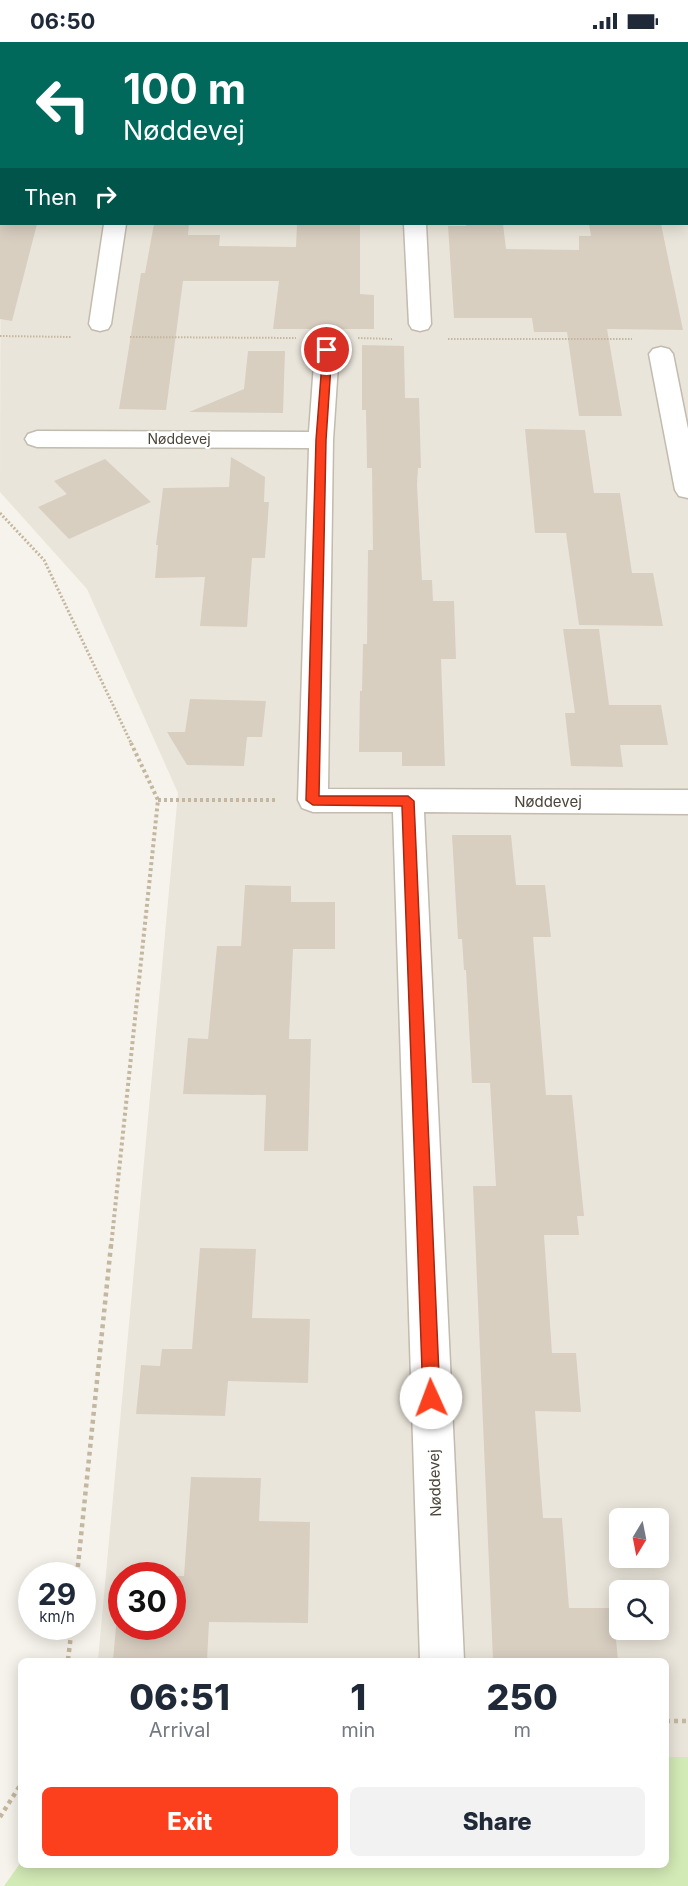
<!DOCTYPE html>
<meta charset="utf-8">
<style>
:root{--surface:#fff;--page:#f2f2f3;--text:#1f2937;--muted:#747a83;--accent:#fc3f1d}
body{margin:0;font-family:Inter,sans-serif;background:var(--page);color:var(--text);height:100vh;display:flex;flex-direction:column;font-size:22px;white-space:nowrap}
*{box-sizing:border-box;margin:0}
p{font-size:20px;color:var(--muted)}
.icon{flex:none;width:33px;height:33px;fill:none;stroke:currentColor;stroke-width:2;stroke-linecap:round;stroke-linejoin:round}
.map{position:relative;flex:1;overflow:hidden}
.sheet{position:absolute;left:18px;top:1616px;width:651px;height:210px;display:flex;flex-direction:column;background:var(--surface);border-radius:9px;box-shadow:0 3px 15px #0003}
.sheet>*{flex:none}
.top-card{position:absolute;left:0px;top:0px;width:688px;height:183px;box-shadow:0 3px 15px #0003;background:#00695c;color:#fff;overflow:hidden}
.needle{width:39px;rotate:190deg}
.controls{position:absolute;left:609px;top:1466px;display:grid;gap:12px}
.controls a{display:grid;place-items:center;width:60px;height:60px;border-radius:9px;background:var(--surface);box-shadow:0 3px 15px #0003;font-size:30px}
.speed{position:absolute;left:18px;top:1520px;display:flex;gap:12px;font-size:30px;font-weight:700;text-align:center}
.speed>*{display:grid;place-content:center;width:78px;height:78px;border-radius:50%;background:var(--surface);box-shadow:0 3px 15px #0003;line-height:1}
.speed small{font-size:15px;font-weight:400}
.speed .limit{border:9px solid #d22;background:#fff;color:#111}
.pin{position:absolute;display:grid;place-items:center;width:51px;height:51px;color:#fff;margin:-26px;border:3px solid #fff;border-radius:50%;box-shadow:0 2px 6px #0007}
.me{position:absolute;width:66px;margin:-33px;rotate:358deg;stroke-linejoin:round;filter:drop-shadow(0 0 4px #0008)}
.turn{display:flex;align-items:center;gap:21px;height:126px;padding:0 24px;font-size:27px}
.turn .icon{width:78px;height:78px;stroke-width:2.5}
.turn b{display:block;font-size:42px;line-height:51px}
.then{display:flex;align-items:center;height:57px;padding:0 24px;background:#0003;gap:12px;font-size:22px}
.eta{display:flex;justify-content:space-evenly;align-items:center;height:102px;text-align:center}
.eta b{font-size:36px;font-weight:800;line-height:42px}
.primary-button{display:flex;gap:12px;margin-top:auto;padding:12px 24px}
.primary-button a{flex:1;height:69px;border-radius:9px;background:var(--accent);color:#fff;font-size:24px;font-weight:800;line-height:69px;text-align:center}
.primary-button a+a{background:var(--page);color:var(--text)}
.status{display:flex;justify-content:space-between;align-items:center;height:42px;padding:0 30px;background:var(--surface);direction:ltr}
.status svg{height:16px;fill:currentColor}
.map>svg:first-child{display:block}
.residential{fill:#eae5da;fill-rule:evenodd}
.green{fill:#d2eab5}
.building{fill:#d8cfc1}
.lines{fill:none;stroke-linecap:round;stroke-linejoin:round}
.minor-casing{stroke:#c2bbae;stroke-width:3}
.path-far3{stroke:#c4b79f;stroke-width:2;stroke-dasharray:1.5 1.5;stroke-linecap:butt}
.path-far2{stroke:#c4b79f;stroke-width:3;stroke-dasharray:2 2;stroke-linecap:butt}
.path-far1{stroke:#c4b79f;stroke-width:4;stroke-dasharray:3 3;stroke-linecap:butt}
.path{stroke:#c4b79f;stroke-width:4.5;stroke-dasharray:4 4;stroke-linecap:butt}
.minor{fill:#fff;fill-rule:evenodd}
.route{fill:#fc3f1d;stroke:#a42913;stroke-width:1.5}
.labels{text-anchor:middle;stroke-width:4.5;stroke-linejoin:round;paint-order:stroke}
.far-street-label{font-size:14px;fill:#4b4439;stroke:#fff}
.street-label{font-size:15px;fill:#4b4439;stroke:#fff}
</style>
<div class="status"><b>06:50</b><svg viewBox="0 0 49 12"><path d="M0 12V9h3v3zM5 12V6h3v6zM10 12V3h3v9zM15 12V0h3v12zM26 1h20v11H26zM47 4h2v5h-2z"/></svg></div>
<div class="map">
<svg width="688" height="1844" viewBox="0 0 688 1844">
<rect width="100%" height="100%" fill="#f6f3ec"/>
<path class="residential" d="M1 0H688V1715H666V1618H98L178 751 87 547 0 450 1 30 2 182H687V2L1 3ZM620 1476H658V1515H620ZM122 1533H172V1584H122ZM620 1548H658V1587H620Z"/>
<path class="green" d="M666 1715H688V1844H4L21 1820V1822H666Z"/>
<g class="building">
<path d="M0 182H37L12 279 0 277Z"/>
<path d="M154 182H189L188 193H220L219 204 296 205 297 182H360V252L374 253V287H273L279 239H183L166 368 119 367 141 231H145Z"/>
<path d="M466 182H503L506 207 579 208V194H591L589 182H661L683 288 607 287 622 374H579L567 290H534L532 276H454L448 184H466Z"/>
<path d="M362 303 404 304 405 356H419L421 426H418L417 443 422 538H432L433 559H454L456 617H441L445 724H402V710H359L360 649H362L363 602H367L368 508H373L372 426H367L366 368H362Z"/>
<path d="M248 309H285L283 371 189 370 244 347Z"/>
<path d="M525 387 585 388 594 451H620L632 531H653L663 584 579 583 566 491H535Z"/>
<path d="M231 415 265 435 264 460H269L265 516H252L247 585 200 584 205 535 155 536 158 503H156L163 446 229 445Z"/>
<path d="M105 417 151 460 69 497 38 465 67 452 54 439Z"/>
<path d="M563 587H599L609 663H661L668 703H620L623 725 571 724 565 671H575Z"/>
<path d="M190 657 266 659 262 695H247L244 724 187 723 167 690H185Z"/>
<path d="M452 793H511L516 843H545L551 895H533L546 1053H572L584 1174H577L579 1193H544L552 1311H576L581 1370 535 1369 543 1476H562L569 1566H613L618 1618H493L473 1144H496L490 1041H472L466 928H464L462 897H458Z"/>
<path d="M245 843 291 844V860H335V907H293L289 997H311L308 1109H264L266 1053 183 1052 188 996 208 997 217 904H241Z"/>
<path d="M200 1206 256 1207 252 1276 310 1277 308 1341 228 1339 225 1374 136 1372 141 1323 160 1324 162 1307H192Z"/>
<path d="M191 1435 261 1436 259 1479 310 1480 308 1581 209 1580 207 1618H113L121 1531 159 1533H122V1584H172V1534H184Z"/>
</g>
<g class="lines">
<g class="minor-casing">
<g id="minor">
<path d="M95 0H113L94 2Z"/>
<rect x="344" y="0" width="18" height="2"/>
<path d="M597 0H615L616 2H598Z"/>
<rect x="687" y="10" width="1" height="12"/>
<rect x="687" y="88" width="1" height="16"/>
<path d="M104 182H126L111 282 108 287 100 289 92 287 89 282Z"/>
<path d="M404 182H426L431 282 428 287 420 289 412 287 409 282Z"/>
<path d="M327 301 335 303 339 308 333 398 328 747 688 748V772L424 770 464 1618H420L393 770H313L302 766 298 758 309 406 37 405 28 402 25 397 28 392 37 389 309 390 315 308 319 303Z"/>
<path d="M661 305 669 307 673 312 688 387V456L679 454 675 448 649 312 653 307Z"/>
</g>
</g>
<g class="path-far3">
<path d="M0 294 71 295"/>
<path d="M130 295 296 296"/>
<path d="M358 296 392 297"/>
<path d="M448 297H632"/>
</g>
<path class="path-far2" d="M0 471 44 518 132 703"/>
<g class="path-far1">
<path d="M158 758H276"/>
<path d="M111 1205 158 758 131 701"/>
</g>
<g class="path">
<path d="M77 1533 111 1203"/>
<path d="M68 1618 72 1584"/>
<path d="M666 1679H688"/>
<path d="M0 1775 21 1742"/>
</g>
<use href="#minor" class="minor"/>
</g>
<path class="route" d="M327 305 332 308 326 398 319 754H408L414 759 440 1356 437 1362 431 1364 425 1362 423 1356 402 764 313 763 306 758 316 398 323 308Z"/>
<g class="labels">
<g class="far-street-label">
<text x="179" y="402">Nøddevej</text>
</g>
<g class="street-label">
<text x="548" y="765">Nøddevej</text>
<text transform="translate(435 1441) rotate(-92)" y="5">Nøddevej</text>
</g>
</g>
</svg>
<div class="controls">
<a><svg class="needle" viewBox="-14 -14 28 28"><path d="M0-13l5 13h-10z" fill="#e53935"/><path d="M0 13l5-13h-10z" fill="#747a83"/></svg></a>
<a><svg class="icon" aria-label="search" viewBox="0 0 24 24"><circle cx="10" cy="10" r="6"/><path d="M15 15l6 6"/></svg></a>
</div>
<div class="speed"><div>29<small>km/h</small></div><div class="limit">30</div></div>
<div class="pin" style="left:327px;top:308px;background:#d93025"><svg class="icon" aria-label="arrive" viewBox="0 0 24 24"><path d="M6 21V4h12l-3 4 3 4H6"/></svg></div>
<svg class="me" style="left:431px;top:1356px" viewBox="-20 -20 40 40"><circle r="19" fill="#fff"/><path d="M0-13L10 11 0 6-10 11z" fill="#fc3f1d"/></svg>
<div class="top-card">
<div class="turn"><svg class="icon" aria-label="left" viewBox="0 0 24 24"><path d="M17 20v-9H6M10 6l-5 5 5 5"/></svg><div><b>100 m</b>Nøddevej</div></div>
<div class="then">Then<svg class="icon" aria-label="right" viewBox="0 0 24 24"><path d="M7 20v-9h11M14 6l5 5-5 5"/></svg></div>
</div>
<section class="sheet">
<div class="eta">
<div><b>06:51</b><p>Arrival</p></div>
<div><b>1</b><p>min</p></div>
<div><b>250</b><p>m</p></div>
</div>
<div class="primary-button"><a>Exit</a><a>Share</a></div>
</section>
</div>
